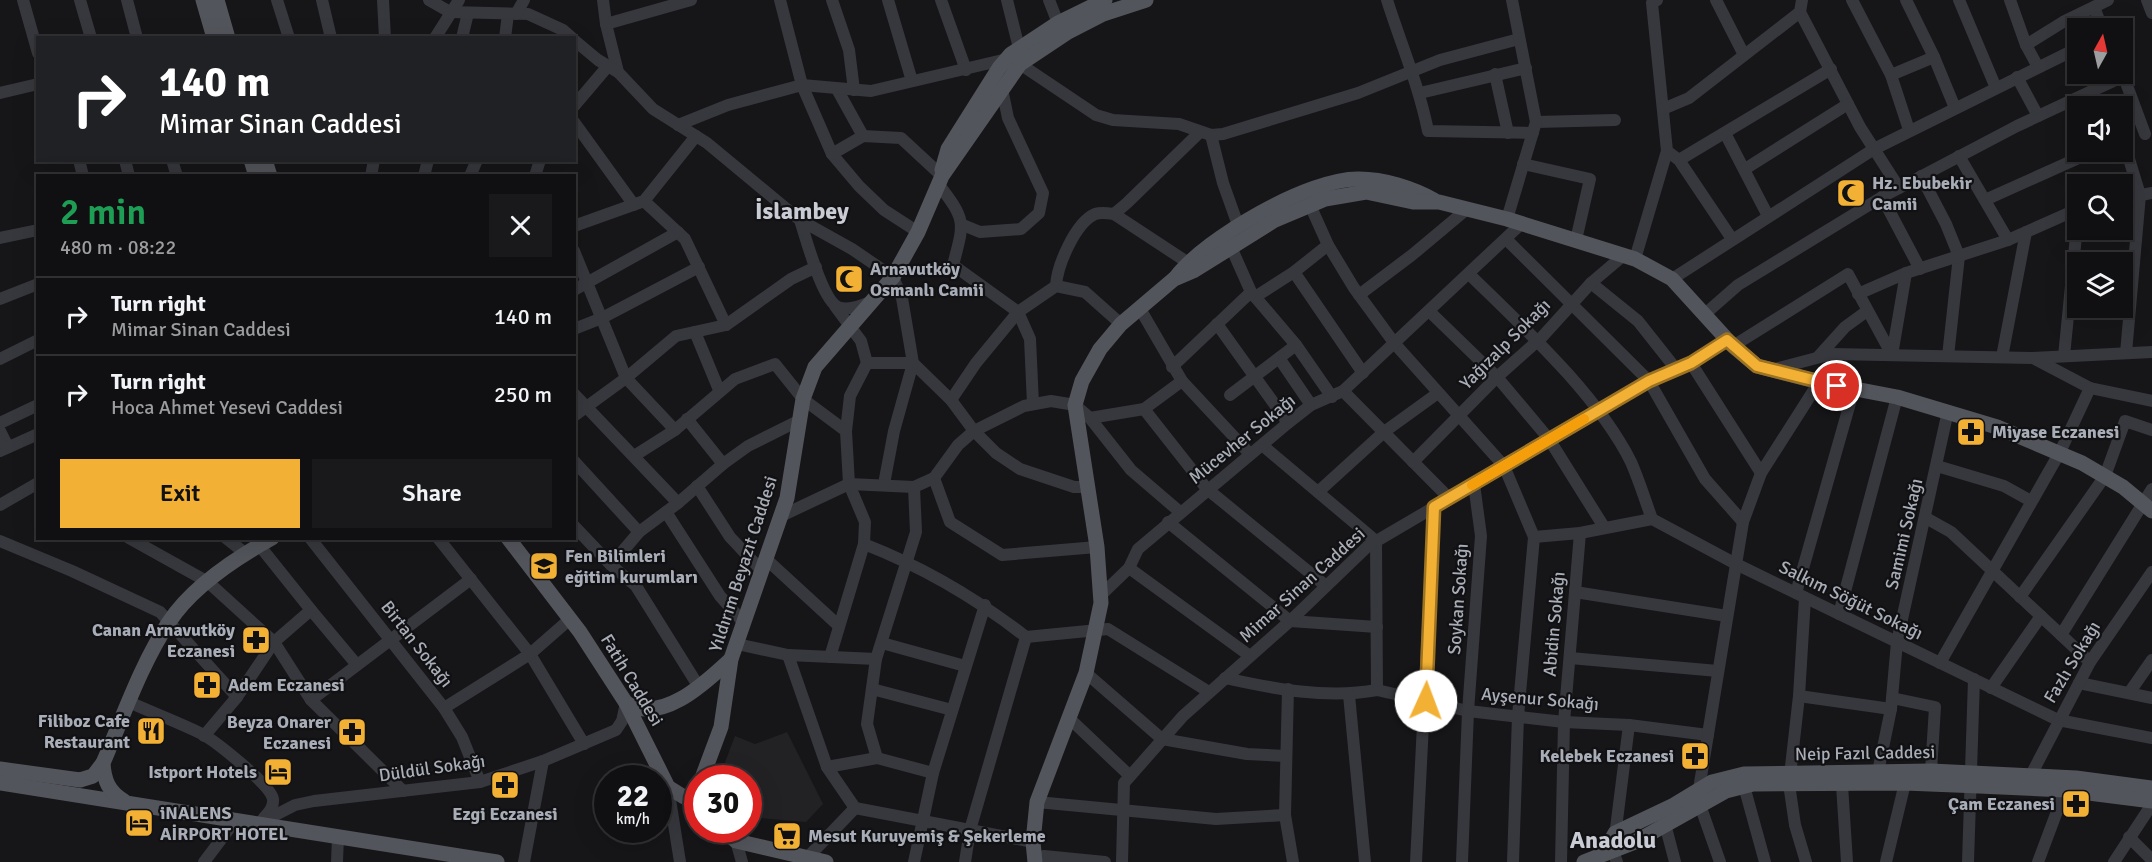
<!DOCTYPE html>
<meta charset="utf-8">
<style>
:root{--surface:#101012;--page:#19191b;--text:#f1f3f6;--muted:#9c9d9f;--line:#303032;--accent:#f2b134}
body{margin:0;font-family:Signika,sans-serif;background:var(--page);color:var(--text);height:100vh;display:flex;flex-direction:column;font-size:22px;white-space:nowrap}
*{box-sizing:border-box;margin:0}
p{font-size:20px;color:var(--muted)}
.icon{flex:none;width:33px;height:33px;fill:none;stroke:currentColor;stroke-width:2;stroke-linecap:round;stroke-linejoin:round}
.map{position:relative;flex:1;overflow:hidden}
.drawer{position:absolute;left:36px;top:174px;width:540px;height:366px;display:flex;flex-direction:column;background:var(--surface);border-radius:0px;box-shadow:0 6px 24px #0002,0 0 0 2px var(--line)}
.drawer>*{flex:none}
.hud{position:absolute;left:36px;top:36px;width:540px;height:126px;border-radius:0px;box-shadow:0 6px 24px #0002,0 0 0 2px var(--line);background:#202124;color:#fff;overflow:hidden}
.needle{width:39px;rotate:8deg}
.controls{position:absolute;left:2067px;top:18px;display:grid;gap:12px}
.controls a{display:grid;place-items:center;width:66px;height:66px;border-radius:0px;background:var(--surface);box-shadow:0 6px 24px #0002,0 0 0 2px var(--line);font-size:30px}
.speed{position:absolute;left:594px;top:765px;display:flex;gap:12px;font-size:30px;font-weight:700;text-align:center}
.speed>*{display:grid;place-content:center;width:78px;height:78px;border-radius:50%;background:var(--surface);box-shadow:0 6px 24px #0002,0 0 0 2px var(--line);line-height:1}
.speed small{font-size:15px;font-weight:400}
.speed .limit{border:9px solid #d22;background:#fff;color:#111}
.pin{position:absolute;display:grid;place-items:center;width:51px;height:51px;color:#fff;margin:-26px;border:3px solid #fff;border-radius:50%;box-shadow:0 2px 6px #0007}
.me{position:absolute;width:66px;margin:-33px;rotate:2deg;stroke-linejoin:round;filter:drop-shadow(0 0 4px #0008)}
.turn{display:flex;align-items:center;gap:21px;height:126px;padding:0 24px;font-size:27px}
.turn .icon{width:78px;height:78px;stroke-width:2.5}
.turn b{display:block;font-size:42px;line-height:51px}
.round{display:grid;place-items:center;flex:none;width:63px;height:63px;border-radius:0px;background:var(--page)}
.headline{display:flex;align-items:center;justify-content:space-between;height:102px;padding:0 24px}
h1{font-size:36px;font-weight:600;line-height:45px;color:#1e9e55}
.action{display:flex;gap:12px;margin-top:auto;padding:12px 24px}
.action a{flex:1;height:69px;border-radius:0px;background:var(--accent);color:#111;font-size:24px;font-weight:600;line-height:69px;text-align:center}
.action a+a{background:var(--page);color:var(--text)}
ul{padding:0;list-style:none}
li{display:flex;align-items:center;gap:18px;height:78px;padding:0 24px;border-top:2px solid var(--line)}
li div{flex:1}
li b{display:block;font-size:22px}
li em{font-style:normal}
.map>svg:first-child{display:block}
.built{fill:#222225}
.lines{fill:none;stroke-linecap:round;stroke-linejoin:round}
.minor{stroke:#37383d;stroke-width:12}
.major{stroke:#53555c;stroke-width:15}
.route-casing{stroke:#9d7322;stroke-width:15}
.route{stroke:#f2b134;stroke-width:10}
.slow{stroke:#f59e0b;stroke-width:10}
.labels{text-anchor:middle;stroke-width:4.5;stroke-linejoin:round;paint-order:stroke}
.poi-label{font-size:18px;font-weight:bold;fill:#a8adb8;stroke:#111113;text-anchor:start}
.street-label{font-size:18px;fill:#a8adb8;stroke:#111113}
.district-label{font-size:24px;font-weight:bold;fill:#c9ccd4;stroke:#111113}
</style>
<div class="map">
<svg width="2152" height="862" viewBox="0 0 2152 862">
<rect width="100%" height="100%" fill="#161618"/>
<path class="built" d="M787 732 823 804 806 822 749 817 748 778H719L735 736 755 744Z"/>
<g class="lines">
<g class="minor">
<path d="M23 0 38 53"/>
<path d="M80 0 91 38"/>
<path d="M127 0 137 38"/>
<path d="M277 0 289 38"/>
<path d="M322 0 331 38"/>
<path d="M383 0 385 38"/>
<path d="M429 0 450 12 528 14 563 30 572 38"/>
<path d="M603 0 606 24 618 72 653 109 707 143 800 220 852 249 893 277 902 298 913 363 951 400 974 431 996 453 1020 469 1074 487H1087"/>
<path d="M780 0 802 85 832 154 859 186 884 210 918 232"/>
<path d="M832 0 849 50 854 90"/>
<path d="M888 0 912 81"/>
<path d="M941 0 966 70"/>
<path d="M1007 0 1019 48"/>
<path d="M1049 0 1058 23"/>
<path d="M1387 0C1401 44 1419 86 1428 131L1533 133"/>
<path d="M1657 0 1652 3 1667 151 1679 160 1732 239"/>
<path d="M1716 0 1744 55"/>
<path d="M1852 0 1891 75 1909 130"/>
<path d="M1906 0 1934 57 1955 108"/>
<path d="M1959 0 1996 88"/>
<path d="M2010 0 2026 45 2038 67"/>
<path d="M2147 0 2152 13"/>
<path d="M2094 7 2102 28"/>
<path d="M1800 12 1860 127 1899 188"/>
<path d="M516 14 524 0"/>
<path d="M606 24 691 0"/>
<path d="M435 38 459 0"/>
<path d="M462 38 468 13"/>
<path d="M505 38 508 14"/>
<path d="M574 40 598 60 618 72"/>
<path d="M2026 45 2063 22 2108 0"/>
<path d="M1020 64 1096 115 1113 120 1179 124 1211 135 1223 134 1358 93 1440 60 1519 39"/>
<path d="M2122 72 2145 134"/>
<path d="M1495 74 1508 133"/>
<path d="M1891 75 1934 57"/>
<path d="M2017 77 2038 116"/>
<path d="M837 89 863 136"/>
<path d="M0 93 38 84"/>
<path d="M1420 93 1526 68"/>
<path d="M574 106 608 66"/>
<path d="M1663 109 1689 98 1800 12 1802 0"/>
<path d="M574 122 634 205"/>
<path d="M1536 122 1615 120"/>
<path d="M678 125 728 105 802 85 871 91 1007 59"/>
<path d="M1725 133 1768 216"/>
<path d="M1211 135 1223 183 1238 225"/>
<path d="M2123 139 2140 195 2126 353"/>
<path d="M832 154 863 136 901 138 942 176"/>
<path d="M1959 156 2008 240"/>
<path d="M79 160 83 176"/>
<path d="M125 160 129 176"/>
<path d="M172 160 177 176"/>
<path d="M1679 160 1831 69"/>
<path d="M1523 164 1590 179 1576 240"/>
<path d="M1745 169 1848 104"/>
<path d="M371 176 374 160"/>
<path d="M424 176 428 160"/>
<path d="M470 176 477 160"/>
<path d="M535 176 540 160"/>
<path d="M1921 176 1946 224 1959 256 1948 356"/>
<path d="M939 185C967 221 964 223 953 265L1018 312 1030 339 1033 404"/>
<path d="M1882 197 1920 269"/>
<path d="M2122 199 2152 193"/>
<path d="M1985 200 2092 152"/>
<path d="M644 201 685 239 726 325"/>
<path d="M1310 205 1328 245 1354 288 1395 344 1504 466 1534 537 1518 716 1513 862"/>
<path d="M1114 214 1187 262"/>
<path d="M1507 219 1536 122 1512 0"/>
<path d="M800 220C806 238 822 300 838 307 848 311 861 306 870 302"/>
<path d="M963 225 980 232 1021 229 1039 213 1043 193 1008 118 1002 89"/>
<path d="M574 226 644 201 696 136"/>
<path d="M0 238 38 230"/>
<path d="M1507 240 1649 381 1705 479 1743 522"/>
<path d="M1231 247 1251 292 1296 345 1332 397"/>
<path d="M574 251 626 378 675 430"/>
<path d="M1635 259 1667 151"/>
<path d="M1294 272 1363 373"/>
<path d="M1469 274C1523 327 1597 394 1631 462 1639 480 1645 500 1652 519"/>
<path d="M1672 279 1874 149 2078 48"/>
<path d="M1591 283 1638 321 1676 369"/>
<path d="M1056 286C1057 266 1075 223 1095 214 1101 212 1107 213 1114 214L1127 203 1200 132"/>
<path d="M574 290 678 232"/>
<path d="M1858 294 1906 273 2008 240 2078 209"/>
<path d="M1359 295 1412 255 1467 209"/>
<path d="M1255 297 1294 272 1328 245"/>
<path d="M0 299 38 284"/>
<path d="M835 306 861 341 867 363"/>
<path d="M1139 307 1182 381 1250 454"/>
<path d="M1429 311 1497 377 1549 439 1604 527"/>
<path d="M1705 314 1738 285 1882 197 2017 126 2124 76"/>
<path d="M1217 324 1288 423"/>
<path d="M574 329 602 318 699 267"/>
<path d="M695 332 719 390"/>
<path d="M1733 346 1848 274 1892 355"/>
<path d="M1892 355 1906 273"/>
<path d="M2064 356 2076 236 2072 210"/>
<path d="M1818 357 1845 327 1867 311"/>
<path d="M2002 357 2026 232"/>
<path d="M1279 358 1311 405"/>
<path d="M2033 358 2090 388 2152 401"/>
<path d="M0 359 38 340"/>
<path d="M1691 363 1761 473"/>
<path d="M1172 367 1251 292"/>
<path d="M1771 370 1832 354 2032 358 2152 352"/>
<path d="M1343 391 1449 498"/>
<path d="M574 394 678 503"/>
<path d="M1230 395 1296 345"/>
<path d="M951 400 976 363 1018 312 1056 286 1085 292 1121 324"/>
<path d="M1144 409 1207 489 1326 586"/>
<path d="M574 416 626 378 676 336 726 325 791 279 816 267"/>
<path d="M1090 418 1131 470 1180 512"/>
<path d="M687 419 723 464"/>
<path d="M0 423 38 405"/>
<path d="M0 431 8 447"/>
<path d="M1262 445 1376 541 1377 690 1468 711 1564 722 1629 725 1708 735"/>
<path d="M0 451 38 434"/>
<path d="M634 456 675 430 735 379 775 364 803 399 846 431"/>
<path d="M574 461 639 532"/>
<path d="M1413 462 1497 377 1542 337 1591 283 1624 255"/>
<path d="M1937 466 2004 486 2031 501"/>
<path d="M934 478 950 522 1002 555 1097 547"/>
<path d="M884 484 894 431 913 363H867L850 396 846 431 849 484 865 522 864 544C923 567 976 598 1026 637L1108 629 1209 692"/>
<path d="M697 486 730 537 762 571"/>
<path d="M1318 492 1384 432 1438 393"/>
<path d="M0 505 38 483"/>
<path d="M666 512 720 596 744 623"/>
<path d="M781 516 849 484 914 487 934 478 958 445 974 431 1024 406 1051 401 1075 405 1090 418 1144 409 1182 381"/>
<path d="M1926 518 1951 532 2090 662"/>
<path d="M1168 522 1290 621 1377 627"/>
<path d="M574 526 611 565 636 586 699 687"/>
<path d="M1534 537 1580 533 1652 519 1736 564 2058 720 2152 738"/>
<path d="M129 538 208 582 274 642 311 700 403 791"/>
<path d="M226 538 246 554"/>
<path d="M310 538 444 708 462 737 480 782"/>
<path d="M438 538 530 654 584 744"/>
<path d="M0 541 72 571 160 612 237 697"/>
<path d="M766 559 839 626"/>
<path d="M611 565 639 532 678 503 723 464 748 446 800 420"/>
<path d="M1129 568 1250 656"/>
<path d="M1575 592 1727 616"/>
<path d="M1796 593 1854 389"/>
<path d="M1100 596 1129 568 1138 549 1288 423 1311 405 1343 391 1522 223"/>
<path d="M2020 597 2105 476 2125 421 2152 430"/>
<path d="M1805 598 1799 696 1789 784 1795 825 1806 862"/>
<path d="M311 610 357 665"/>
<path d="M1839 614 1897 397"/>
<path d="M2061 635 2152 489"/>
<path d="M882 643 965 666"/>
<path d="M737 644 788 655 876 659"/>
<path d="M788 655 827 767 855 808 1033 842"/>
<path d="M830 657 864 544"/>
<path d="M1570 658 1718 671"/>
<path d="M1940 663 2060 452 2090 388"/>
<path d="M1086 673 1162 739 1247 754 1286 756"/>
<path d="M1225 678C1274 689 1327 699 1377 690"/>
<path d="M2079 683 2152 698"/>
<path d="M1991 688 2041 616"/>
<path d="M872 689 952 710"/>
<path d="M1288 689 1285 815 1293 862"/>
<path d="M2129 693 2152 660"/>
<path d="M1349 695 1365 862"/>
<path d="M1799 696 1891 709"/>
<path d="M1892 698 1935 707 1931 771"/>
<path d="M311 700 471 579"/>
<path d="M129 702C153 713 178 722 202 734 215 741 271 785 273 799 274 808 268 813 263 819"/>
<path d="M444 708 530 654 570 619"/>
<path d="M1070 719 1130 776"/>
<path d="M204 736 237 697 274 642 311 610 259 545"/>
<path d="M877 758 867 724 876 659 916 532 914 487"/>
<path d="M827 767 877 758 933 773"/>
<path d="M1878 772 1891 709 1897 642 1948 411"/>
<path d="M2031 775 2090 662 2152 572"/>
<path d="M1842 785 1847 862"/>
<path d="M1744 786 1765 862"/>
<path d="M668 787 680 862"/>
<path d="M1037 802 1216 819 1285 815"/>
<path d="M258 824 295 805 314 801 480 782 543 761 616 730 622 721 626 703"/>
<path d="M1665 824 1675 862"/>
<path d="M2129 837 2152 860"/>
<path d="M736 841 742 862"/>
<path d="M1044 856 1105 862"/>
<path d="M808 857 855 808"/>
<path d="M204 862 235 821"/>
<path d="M337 862 338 837"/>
<path d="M524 862 543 761"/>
<path d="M914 862 933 773 985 605"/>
<path d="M965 862 970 830 1026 637"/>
<path d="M1122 862 1124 783 1183 716 1290 621 1368 546 1649 381 1691 363 1727 340"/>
<path d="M1416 862 1434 507"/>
<path d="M1462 862 1468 711 1481 536 1474 484"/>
<path d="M1561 862 1564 722 1580 533"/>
<path d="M1617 862 1613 852 1629 725"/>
<path d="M1720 862 1700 805 1699 789 1743 522 1761 473 1819 382"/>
<path d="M1886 862 1905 783"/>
<path d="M1968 862 1974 679"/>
<path d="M2038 862 2065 790"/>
<path d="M2114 862 2152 804"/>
</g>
<g class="major">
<path d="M203 0 214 38"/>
<path d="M217 0 228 38"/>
<path d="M251 160 256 176"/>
<path d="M265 160 270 176"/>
<path d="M942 170 948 149 999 68 1011 54 1058 23 1105 0"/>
<path d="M1176 277C1206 238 1309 178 1359 179 1384 179 1412 188 1434 200"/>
<path d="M508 538 580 632 626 703 668 787 684 797 698 798"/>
<path d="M626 703C662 725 706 682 731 659"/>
<path d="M0 769 80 780 93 776 103 763"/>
<path d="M702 778 721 727 731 659 787 498 803 399 815 367 893 277 918 232 942 176 1020 64 1068 32 1103 14 1146 0"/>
<path d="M0 783 497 862"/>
<path d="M124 801C109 792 104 781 103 763 123 717 141 664 169 622 192 587 236 558 272 538"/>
<path d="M723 830 736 841 826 862"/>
<path d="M1604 853 1615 833 1674 805 1712 782 1744 774 1931 771 2076 778 2152 788"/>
<path d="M1035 862 1033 842 1037 802 1086 673 1101 603 1097 547 1075 405 1082 381 1100 349 1121 324 1174 279 1195 270 1275 220 1325 199 1366 192 1413 202H1439L1507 219 1635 259 1672 279 1733 346 1757 366 1819 382 1897 397 1997 427 2082 463 2123 487 2152 511"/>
<path d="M1584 862 1635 842 1726 791 1753 784 1905 783 1979 786 2065 790 2152 801"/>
</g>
</g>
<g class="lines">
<g class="route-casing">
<path id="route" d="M1426 701 1434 507 1649 381 1691 363 1727 340 1757 366 1837 386"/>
</g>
<use href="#route" class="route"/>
<path class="slow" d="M1472 485 1584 419"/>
</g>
<defs>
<g id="mosque-square" transform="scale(1.5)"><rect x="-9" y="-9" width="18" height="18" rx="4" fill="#f2b134" stroke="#111113"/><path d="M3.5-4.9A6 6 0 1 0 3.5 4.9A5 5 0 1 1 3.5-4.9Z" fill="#111"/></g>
<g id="pharmacy-square" transform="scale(1.5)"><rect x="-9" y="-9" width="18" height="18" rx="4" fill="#f2b134" stroke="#111113"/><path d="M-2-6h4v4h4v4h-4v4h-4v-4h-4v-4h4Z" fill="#111"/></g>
<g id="school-square" transform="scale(1.5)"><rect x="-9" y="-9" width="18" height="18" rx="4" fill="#f2b134" stroke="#111113"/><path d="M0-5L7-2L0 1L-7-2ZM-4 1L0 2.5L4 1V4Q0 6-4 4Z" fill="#111"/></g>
<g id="restaurant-square" transform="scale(1.5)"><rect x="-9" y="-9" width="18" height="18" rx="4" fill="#f2b134" stroke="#111113"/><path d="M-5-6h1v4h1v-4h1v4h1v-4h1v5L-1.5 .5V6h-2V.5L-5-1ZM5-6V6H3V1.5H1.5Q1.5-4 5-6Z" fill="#111"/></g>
<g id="hotel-square" transform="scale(1.5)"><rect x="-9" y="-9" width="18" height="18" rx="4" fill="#f2b134" stroke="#111113"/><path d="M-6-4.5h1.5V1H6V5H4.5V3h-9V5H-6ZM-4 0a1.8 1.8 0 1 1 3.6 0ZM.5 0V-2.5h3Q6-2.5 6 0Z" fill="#111"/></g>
<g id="supermarket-square" transform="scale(1.5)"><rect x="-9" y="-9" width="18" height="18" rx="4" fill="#f2b134" stroke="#111113"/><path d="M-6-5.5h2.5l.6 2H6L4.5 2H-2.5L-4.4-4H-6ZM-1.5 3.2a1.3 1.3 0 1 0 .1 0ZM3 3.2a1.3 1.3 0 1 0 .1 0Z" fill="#111"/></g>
</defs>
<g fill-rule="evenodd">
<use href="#mosque-square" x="1851" y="193"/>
<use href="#mosque-square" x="849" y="279"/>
<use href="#pharmacy-square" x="1971" y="432"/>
<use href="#school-square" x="544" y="566"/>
<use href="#pharmacy-square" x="256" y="640"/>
<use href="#pharmacy-square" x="207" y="685"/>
<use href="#restaurant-square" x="151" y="731"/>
<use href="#pharmacy-square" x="352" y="732"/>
<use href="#pharmacy-square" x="1695" y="756"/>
<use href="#hotel-square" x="278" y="772"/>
<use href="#pharmacy-square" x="505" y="785"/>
<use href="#pharmacy-square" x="2076" y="804"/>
<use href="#hotel-square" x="139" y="823"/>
<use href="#supermarket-square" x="787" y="836"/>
</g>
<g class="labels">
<g class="poi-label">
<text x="1872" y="189">Hz. Ebubekir<tspan x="1872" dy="21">Camii</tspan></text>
<text x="870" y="275">Arnavutköy<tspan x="870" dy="21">Osmanlı Camii</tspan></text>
<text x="1992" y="438">Miyase Eczanesi</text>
<text x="565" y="562">Fen Bilimleri<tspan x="565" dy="21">eğitim kurumları</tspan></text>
<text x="235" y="636" text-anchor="end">Canan Arnavutköy<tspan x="235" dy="21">Eczanesi</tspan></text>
<text x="228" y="691">Adem Eczanesi</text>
<text x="130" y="727" text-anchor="end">Filiboz Cafe<tspan x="130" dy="21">Restaurant</tspan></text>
<text x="331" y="728" text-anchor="end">Beyza Onarer<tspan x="331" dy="21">Eczanesi</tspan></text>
<text x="1674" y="762" text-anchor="end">Kelebek Eczanesi</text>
<text x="257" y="778" text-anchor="end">Istport Hotels</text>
<text x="2055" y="810" text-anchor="end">Çam Eczanesi</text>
<text x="160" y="819">iNALENS<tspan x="160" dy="21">AİRPORT HOTEL</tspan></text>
<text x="505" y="820" text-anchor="middle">Ezgi Eczanesi</text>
<text x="808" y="842">Mesut Kuruyemiş &amp; Şekerleme</text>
</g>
<g class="street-label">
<text transform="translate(1505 344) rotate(-45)" y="6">Yağızalp Sokağı</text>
<text transform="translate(1242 439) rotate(-39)" y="6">Mücevher Sokağı</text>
<text transform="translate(1904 534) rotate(-77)" y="6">Samimi Sokağı</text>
<text transform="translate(743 564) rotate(-72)" y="6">Yıldırım Beyazıt Caddesi</text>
<text transform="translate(1302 585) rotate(-42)" y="6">Mimar Sinan Caddesi</text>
<text transform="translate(1458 599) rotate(-86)" y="6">Soykan Sokağı</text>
<text transform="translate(1851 600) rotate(26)" y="6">Salkım Söğüt Sokağı</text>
<text transform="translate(1554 624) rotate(-85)" y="6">Abidin Sokağı</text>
<text transform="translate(417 644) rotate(52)" y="6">Birtan Sokağı</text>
<text transform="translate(2072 662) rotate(-59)" y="6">Fazlı Sokağı</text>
<text transform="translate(632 680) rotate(59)" y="6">Fatih Caddesi</text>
<text transform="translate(1540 699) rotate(5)" y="6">Ayşenur Sokağı</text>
<text transform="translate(1865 753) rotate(-1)" y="6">Neip Fazıl Caddesi</text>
<text transform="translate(432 768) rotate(-8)" y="6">Düldül Sokağı</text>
</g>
<g class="district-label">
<text x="802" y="219">İslambey</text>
<text x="1613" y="848">Anadolu</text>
</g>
</g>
</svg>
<div class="controls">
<a><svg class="needle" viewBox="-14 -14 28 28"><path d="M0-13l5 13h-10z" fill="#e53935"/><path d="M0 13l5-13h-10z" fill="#9c9d9f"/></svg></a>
<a><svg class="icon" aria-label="sound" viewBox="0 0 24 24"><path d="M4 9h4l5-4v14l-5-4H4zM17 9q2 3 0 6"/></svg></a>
<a><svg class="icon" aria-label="search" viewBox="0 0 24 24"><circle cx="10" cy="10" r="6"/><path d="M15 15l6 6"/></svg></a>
<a><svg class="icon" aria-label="layers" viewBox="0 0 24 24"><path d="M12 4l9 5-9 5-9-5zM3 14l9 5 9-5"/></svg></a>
</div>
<div class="speed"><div>22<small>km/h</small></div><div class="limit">30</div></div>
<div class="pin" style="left:1837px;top:386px;background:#d93025"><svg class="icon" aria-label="arrive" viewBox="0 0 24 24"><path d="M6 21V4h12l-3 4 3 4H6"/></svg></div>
<svg class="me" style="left:1426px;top:701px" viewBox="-20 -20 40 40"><circle r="19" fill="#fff"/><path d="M0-13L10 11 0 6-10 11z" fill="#f2b134"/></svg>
<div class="hud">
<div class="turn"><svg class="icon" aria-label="right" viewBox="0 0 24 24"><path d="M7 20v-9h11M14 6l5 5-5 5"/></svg><div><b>140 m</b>Mimar Sinan Caddesi</div></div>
</div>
<section class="drawer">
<div class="headline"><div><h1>2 min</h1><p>480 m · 08:22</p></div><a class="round"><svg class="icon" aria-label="close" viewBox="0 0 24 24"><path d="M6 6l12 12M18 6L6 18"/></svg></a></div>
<ul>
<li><svg class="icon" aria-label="right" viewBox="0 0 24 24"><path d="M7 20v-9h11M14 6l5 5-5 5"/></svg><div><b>Turn right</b><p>Mimar Sinan Caddesi</p></div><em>140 m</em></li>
<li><svg class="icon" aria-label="right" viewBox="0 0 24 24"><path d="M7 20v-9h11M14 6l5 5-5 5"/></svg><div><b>Turn right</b><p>Hoca Ahmet Yesevi Caddesi</p></div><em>250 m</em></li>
</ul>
<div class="action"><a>Exit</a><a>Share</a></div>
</section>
</div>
